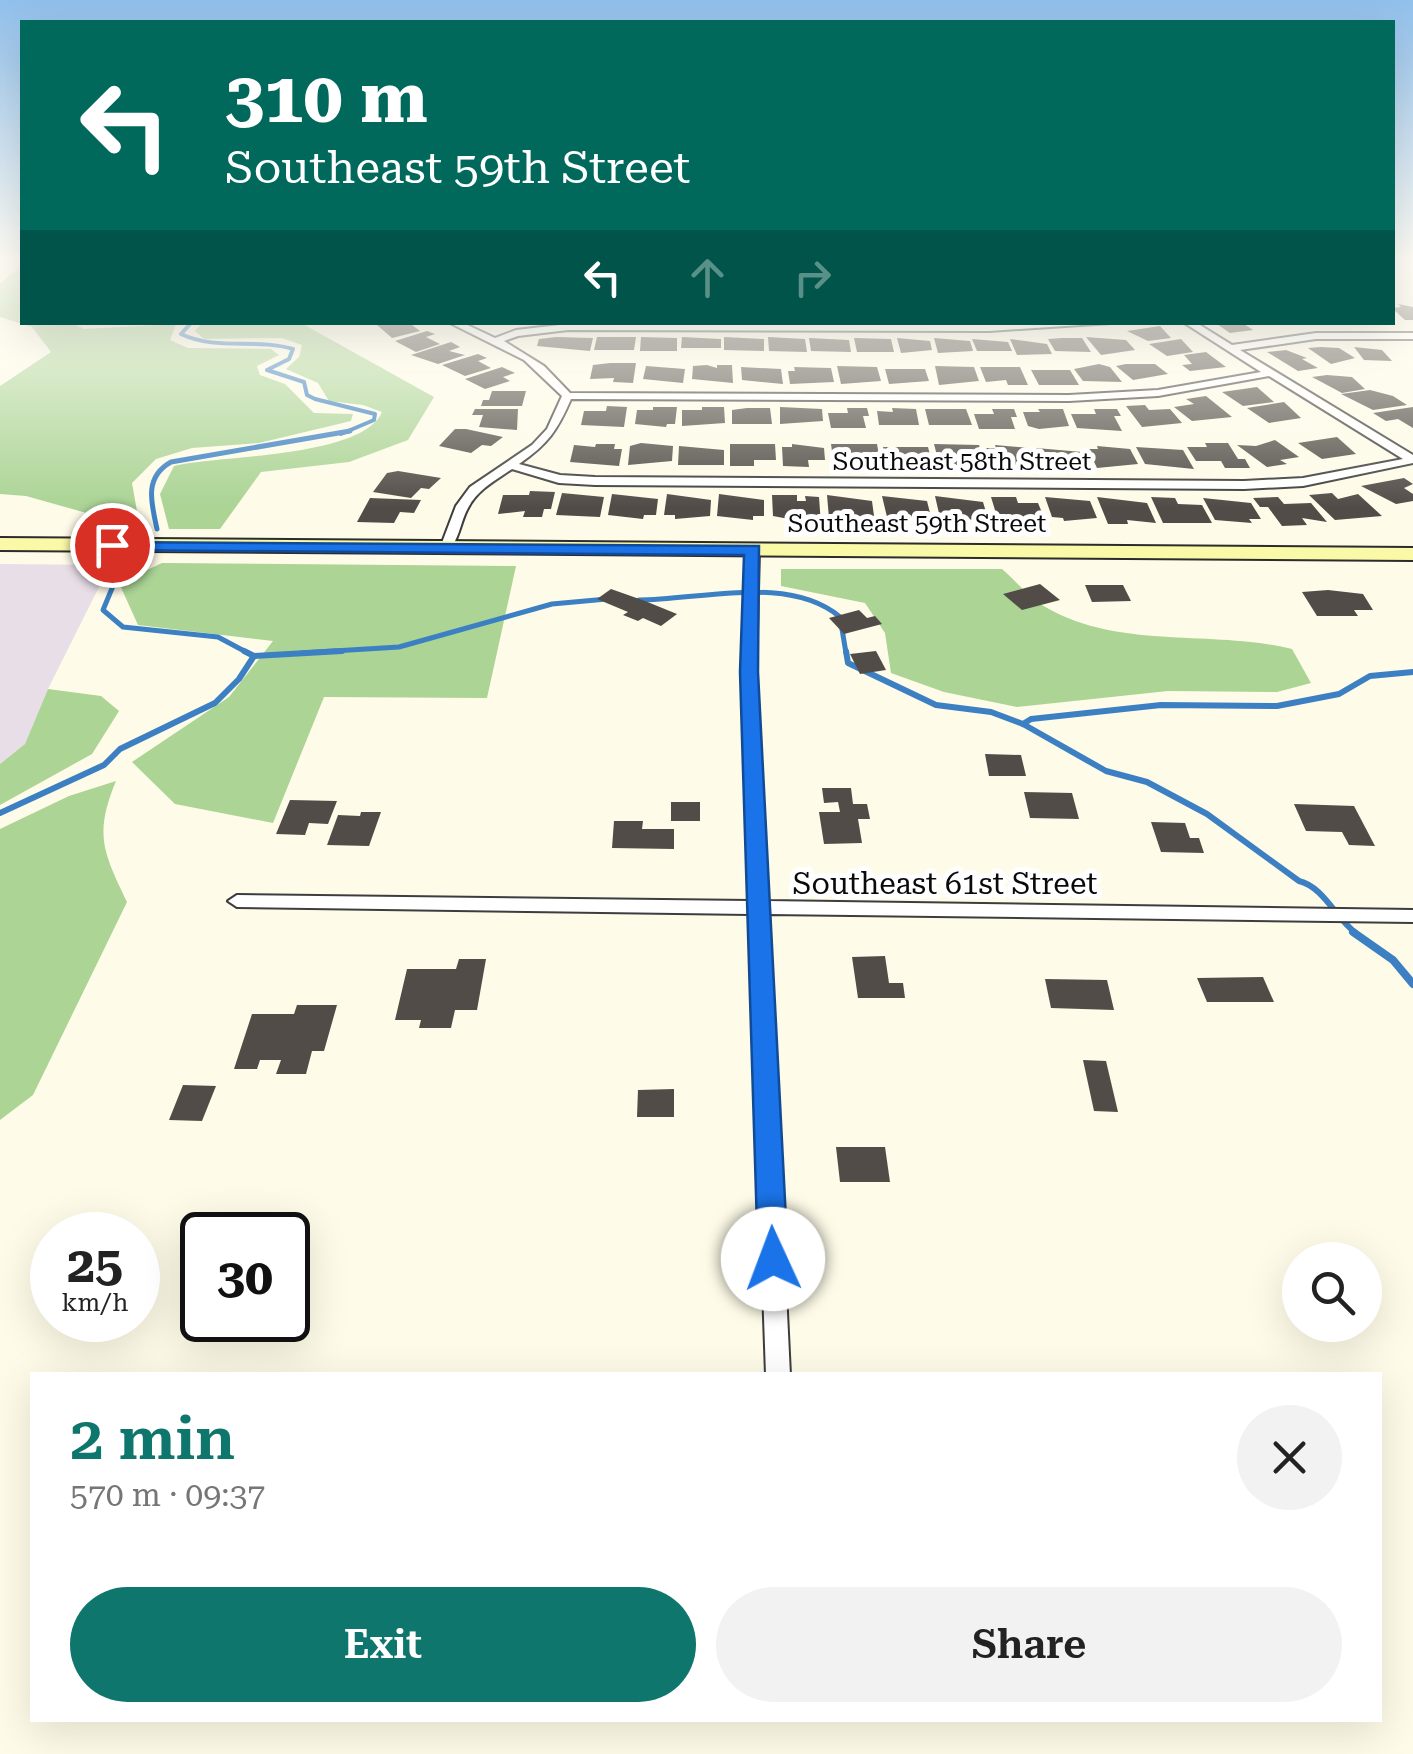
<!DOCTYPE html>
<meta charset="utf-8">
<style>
:root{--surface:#fff;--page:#f2f2f2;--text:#222;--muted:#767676;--accent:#0f766e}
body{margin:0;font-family:"Roboto Serif",serif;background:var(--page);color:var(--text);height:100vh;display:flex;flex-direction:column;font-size:38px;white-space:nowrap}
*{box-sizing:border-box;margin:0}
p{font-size:32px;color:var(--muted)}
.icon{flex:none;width:55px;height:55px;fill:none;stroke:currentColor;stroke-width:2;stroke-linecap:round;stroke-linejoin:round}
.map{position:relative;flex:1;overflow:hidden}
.details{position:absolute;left:30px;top:1372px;width:1352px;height:350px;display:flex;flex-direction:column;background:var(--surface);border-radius:0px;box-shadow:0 10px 40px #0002}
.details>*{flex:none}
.hud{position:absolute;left:20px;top:20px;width:1375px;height:305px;border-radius:0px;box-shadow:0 10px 40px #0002;background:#00695c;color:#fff;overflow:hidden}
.fabs{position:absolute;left:1282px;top:1242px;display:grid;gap:20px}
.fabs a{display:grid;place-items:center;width:100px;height:100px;border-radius:50%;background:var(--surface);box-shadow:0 10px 40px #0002;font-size:50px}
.speed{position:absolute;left:30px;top:1212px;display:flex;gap:20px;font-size:50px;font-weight:700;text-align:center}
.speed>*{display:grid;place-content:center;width:130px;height:130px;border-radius:50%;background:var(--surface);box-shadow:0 10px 40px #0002;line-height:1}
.speed small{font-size:25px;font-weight:400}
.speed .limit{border:5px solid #111;border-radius:15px;background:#fff;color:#111}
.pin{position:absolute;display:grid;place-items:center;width:85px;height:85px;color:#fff;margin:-42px;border:5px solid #fff;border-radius:50%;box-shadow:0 2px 10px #0007}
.me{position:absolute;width:110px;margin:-55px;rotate:358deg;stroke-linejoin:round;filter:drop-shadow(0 0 8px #0008)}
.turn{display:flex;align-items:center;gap:35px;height:210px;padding:0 40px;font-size:45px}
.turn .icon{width:130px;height:130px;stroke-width:2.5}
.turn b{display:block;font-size:70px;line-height:85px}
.lanes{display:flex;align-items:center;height:95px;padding:0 40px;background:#0003;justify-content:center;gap:50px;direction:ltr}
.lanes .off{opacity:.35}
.round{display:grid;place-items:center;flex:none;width:105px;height:105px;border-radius:52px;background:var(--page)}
.headline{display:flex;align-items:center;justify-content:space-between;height:170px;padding:0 40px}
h1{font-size:60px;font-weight:600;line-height:75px;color:var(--accent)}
.action{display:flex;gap:20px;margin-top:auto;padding:20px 40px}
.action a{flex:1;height:115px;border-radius:60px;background:var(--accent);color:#fff;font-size:40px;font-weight:600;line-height:115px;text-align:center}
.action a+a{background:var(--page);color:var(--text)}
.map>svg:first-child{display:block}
.industrial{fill:#e8dee8}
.forest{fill:#abd495}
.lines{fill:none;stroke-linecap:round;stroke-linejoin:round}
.stream-far3{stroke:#3c80c3;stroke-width:4}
.stream-far2{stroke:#3c80c3;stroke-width:5}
.stream-far1{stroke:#3c80c3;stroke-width:6}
.stream{stroke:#3c80c3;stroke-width:8}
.building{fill:#514c47}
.minor-casing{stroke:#3d3d3d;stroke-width:4}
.secondary-casing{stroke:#2c2c2c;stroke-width:4}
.minor{fill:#fff;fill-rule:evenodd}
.secondary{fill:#faf9a7;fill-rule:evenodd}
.route{fill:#1a73e8;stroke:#114b97;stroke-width:2.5}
.labels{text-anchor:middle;stroke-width:10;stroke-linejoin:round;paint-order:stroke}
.far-street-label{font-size:25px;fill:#0a0a0a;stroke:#fff}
.street-label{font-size:30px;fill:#0a0a0a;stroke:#fff}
</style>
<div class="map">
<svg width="1413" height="1754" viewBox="0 0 1413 1754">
<rect width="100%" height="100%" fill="#fefbe8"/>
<path class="industrial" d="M0 564 110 565 48 689 25 744 0 764Z"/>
<g class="forest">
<path d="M22 264V322L72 323 84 329 176 324 170 340 188 348 271 349 279 355 257 366 260 375 285 384 314 413 353 414 351 421 259 443 192 448 156 459 132 483 140 528 26 496 0 494V386L51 352 32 327 0 317V284Z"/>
<path d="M202 323H301L434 397 408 440 349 462 261 472 220 529H169L160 494 174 466C220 455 362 458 382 412L363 405 329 401 318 383 286 369 299 357 302 345 282 338 204 339 195 331Z"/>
<path d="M162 563 516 566 487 698 324 697 273 823 175 804 132 762 229 697 273 641 138 625 119 583Z"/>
<path d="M781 569H1002C1015 580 1028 596 1042 605 1117 651 1211 629 1292 649L1311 683 1277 692 1168 691 1017 707 944 692 891 673 885 633 865 603 781 586Z"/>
<path d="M48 689 101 696 119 711 92 754 0 805V764L25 744Z"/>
<path d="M116 781C94 834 103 852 127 902L33 1095 0 1120V829L69 796Z"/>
</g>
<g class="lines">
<g class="stream-far3">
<path d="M86 322H129"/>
<path d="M192 322 181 334C217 351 256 338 293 349L289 359 267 370 304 382 307 395 315 399 375 414 374 420 341 434"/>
</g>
<g class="stream-far2">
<path d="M157 529C151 502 144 477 171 462L350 431"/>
<path d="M123 562 103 610 123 627 218 637 248 653"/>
<path d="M639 600C700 600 789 574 840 617L846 653"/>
<path d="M301 653 399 647 552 604 607 599"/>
</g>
<g class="stream-far1">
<path d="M244 651 254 656"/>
<path d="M846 651 848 663 936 705 991 712 1023 724 1106 771 1147 782 1207 814 1299 881C1324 887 1336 919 1357 934"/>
<path d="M254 656 342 651"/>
<path d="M1023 724 1031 719 1161 705 1277 706 1339 694 1370 676 1413 672"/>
<path d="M0 813 104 765 120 749 215 703 239 679 254 656"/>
</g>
<path class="stream" d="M1353 932 1393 960 1413 984"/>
</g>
<g class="building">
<path d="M1398 304 1413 307V320H1405L1392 308 1401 307Z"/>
<path d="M388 322H408L420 331 392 338 377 325Z"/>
<path d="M1214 322H1241L1253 330 1230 333Z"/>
<path d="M1160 326 1171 338 1148 341 1127 331Z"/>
<path d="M427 331 435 334 426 337 440 344 416 352 395 341Z"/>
<path d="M556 337 593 338 590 351 537 346 539 339Z"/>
<path d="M597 337H636L634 350H594Z"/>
<path d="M641 337 677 338V351H640Z"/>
<path d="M682 337 721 339V348H681Z"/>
<path d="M724 337 764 339V351L724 350Z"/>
<path d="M768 337 805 339 807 352 769 351Z"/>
<path d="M1086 337 1126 340 1135 350 1101 355Z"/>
<path d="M809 338 849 340 851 352 811 351Z"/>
<path d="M854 338 891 339 894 352H857Z"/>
<path d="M897 338 930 341 932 350 901 353Z"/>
<path d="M934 338 970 341 973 351 938 353Z"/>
<path d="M1062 338H1082L1091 352 1055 351 1048 339Z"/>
<path d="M972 339 1008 342 1012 351H977Z"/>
<path d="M1010 339 1047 344 1052 354 1017 355Z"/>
<path d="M1181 339 1193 352 1167 356 1149 344Z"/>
<path d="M451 342 460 347 449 351 465 355 438 364 411 355Z"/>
<path d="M1321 347 1339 348 1355 358 1331 364 1308 348Z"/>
<path d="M1354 347 1382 350 1392 361 1364 360Z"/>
<path d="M1286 350 1307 358 1302 359 1318 368 1298 371 1267 352Z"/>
<path d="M1206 352 1226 367 1190 371 1182 365 1192 364 1184 355Z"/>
<path d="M478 354 487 358 478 361 491 368 465 376 442 365Z"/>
<path d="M610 363H636L633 383 613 382 614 378 590 379 593 365Z"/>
<path d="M1099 364 1110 367 1122 382 1083 381 1074 369Z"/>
<path d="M1126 364H1155L1168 374 1133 380 1116 366Z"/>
<path d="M707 365 717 368V365H732L733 383 692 379 693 366Z"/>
<path d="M646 366 685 369 683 383 643 379Z"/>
<path d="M837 366 877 367 881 381 841 384Z"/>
<path d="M935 366 974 367 979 381 939 385Z"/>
<path d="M502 367 515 373 503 377 510 381 485 389 465 379Z"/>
<path d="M741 367 781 369 783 384 742 380Z"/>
<path d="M794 367 831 368 834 382 790 384 788 371H795Z"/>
<path d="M980 367H1020L1028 385H1008L1006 380 986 382Z"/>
<path d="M885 369H925L929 381 889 384Z"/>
<path d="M1031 370H1070L1079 385H1039Z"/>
<path d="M1327 375 1352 377 1365 389 1342 393 1312 377Z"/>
<path d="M1257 387 1274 402 1243 406 1222 392Z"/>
<path d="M1370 390 1393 396 1407 405 1373 410 1341 394Z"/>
<path d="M492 391H526L522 406H481L483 400H489Z"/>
<path d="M1206 396 1232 417 1192 421 1174 407 1194 404 1186 399Z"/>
<path d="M1284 402 1301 418 1269 423 1247 408Z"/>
<path d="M1145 405 1149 410 1170 409 1182 423 1142 427 1126 406Z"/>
<path d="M607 406 627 407 624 427 581 425 584 411H606Z"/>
<path d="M653 407H677L675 424H667L666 427 635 424 637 410H653Z"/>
<path d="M702 407H724L725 423 682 426V410H702Z"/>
<path d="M780 407 822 409 823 421 780 424Z"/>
<path d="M1413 407V428L1398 419 1386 421 1373 413Z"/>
<path d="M747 408H770L772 424H732V410Z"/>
<path d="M847 408H867L869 416H863L866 428H831L828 413H848Z"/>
<path d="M892 408 916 409 919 425H879L877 411 893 412Z"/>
<path d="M475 409H518L517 430 479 427 483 415H472Z"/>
<path d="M925 409H966L972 425H929Z"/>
<path d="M992 409H1014L1017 417H1011L1015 429H979L974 414H994Z"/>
<path d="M1038 409H1063L1069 426 1039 429 1028 426 1023 412H1040Z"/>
<path d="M1094 409H1117L1121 416H1114L1122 431 1077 428 1071 414H1096Z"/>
<path d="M455 429H466L503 437 491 446 482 445 471 453 439 446Z"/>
<path d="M1337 437 1356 454 1322 459 1298 443Z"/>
<path d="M1275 440 1299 457 1280 460 1287 464 1267 467 1237 445 1256 446Z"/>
<path d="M641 443 673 446 672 461 628 465 630 446Z"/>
<path d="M1205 443H1228L1238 459H1245L1250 468H1225L1221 461H1196L1187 447H1207Z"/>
<path d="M596 444H615L614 449H622L619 466 570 462 574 445 595 447Z"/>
<path d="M730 444H775L776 460H754V466H730Z"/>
<path d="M792 444 824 448 825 460H808L809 467 783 466 782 447H792Z"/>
<path d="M831 444H877L880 461 834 466Z"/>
<path d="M934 444 979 445 984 462 940 467Z"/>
<path d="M995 445 1030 448 1035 463 991 467 986 448H996Z"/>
<path d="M679 446 724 450V465H678Z"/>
<path d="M1097 446 1130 449 1138 464 1097 468 1088 449H1098Z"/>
<path d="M883 447H928L932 463 886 466Z"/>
<path d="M1136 447 1183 450 1194 469 1145 464Z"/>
<path d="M1036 448 1082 452 1090 468H1044Z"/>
<path d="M398 471 441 478 429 489 421 488 411 498 373 492 387 473Z"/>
<path d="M1404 478 1413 484 1404 488 1413 494V501L1396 504 1361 486Z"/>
<path d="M530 491 555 492 551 509H544L542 517H523L525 511 498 514 503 495H529Z"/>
<path d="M562 493 604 497 600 517 556 515Z"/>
<path d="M1332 493 1338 499 1358 494 1382 516 1335 520 1309 495Z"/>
<path d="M612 494 658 499 656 515H644L643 519 608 515Z"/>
<path d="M667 494 711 500 710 516 675 519V515H664Z"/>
<path d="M719 494 764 500V516H753V520L717 516Z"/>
<path d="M772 495H797V501H806L805 496 819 497 821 525 773 516Z"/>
<path d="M827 495 872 501 874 516 829 518Z"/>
<path d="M882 496 927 501 931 517H919L920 521 887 517Z"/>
<path d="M935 496 983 502 989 522 960 518 961 523 941 522Z"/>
<path d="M991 497H1016L1018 503H1038L1045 520H998Z"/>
<path d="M1045 497 1090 501 1097 518 1064 521 1063 518 1052 517Z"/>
<path d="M1097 497 1147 503 1156 523 1127 520 1128 524H1108Z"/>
<path d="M1151 497 1175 498 1178 504 1202 505 1212 523H1163Z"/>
<path d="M1278 497 1284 504 1311 503 1327 522 1302 518 1307 525 1282 526 1268 507H1260L1253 498Z"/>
<path d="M370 498 421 500 414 513 400 512 394 523 357 522Z"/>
<path d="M1203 498 1251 503 1261 519H1249L1252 523 1215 520Z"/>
<path d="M1040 584 1060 600 1022 610 1003 594Z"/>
<path d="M1085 585H1123L1131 601 1092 602Z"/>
<path d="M611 589 645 601 677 614 661 626 643 618 638 621 623 615 628 612 597 599Z"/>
<path d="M1328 590 1363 594 1373 610H1354L1358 616H1317L1302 592Z"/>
<path d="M859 610 867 618 875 616 882 624 844 634 829 618Z"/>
<path d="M876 651 886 670 860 674 850 654Z"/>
<path d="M985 754 1021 755 1026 776H989Z"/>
<path d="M822 788H851L853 804H867L870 819H858L862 843 824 844 819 812H840L838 802 824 803Z"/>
<path d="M1024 792 1072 793 1079 819 1030 818Z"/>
<path d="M290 800 337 801 328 824 309 823 305 835 276 834Z"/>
<rect x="671" y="802" width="29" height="19"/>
<path d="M1294 804 1354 806 1375 846 1349 845 1342 832 1306 831Z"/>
<path d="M361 812H381L369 846 327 845 338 815 360 816Z"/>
<path d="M614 821H643L642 829H674V849L612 848Z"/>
<path d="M1151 822 1185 823 1190 838H1199L1204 853 1161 852Z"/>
<path d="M885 956 889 983H903L905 998H858L852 957Z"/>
<path d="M459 959H486L477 1010H455L451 1028H419L421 1020H395L407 969H456Z"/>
<path d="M1263 977 1274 1002H1207L1197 978Z"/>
<path d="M1045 979 1107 980 1114 1010 1051 1008Z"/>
<path d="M297 1005H337L324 1051H312L306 1074H276L281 1060H260L257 1069H234L252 1014H294Z"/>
<path d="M1083 1060 1106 1061 1118 1112 1094 1111Z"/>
<path d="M183 1085 216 1086 202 1121 169 1120Z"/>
<path d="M674 1089V1117H637L638 1090Z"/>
<path d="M836 1147H885L890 1182H840Z"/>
</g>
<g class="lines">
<g class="minor-casing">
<g id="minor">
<path d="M448 322H461L495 338 516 330 568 324 989 325 1127 322 989 331 568 330 518 336 504 341 544 366 570 393 1069 395 1158 390 1261 372 1183 322H1195L1232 345 1316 333H1413V339H1316L1240 350 1413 455V463L1303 486 1244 489 595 485 559 483 512 469C496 480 477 490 468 508 460 522 459 543 446 552L440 548 456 506 470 487 532 445 547 429 562 396 524 360ZM1269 376 1403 459 1303 478 1244 481 595 477 560 475 519 464C548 444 557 431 571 399L1069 401 1158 396Z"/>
<path d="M753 546 759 550 756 672 767 901 1413 910V922L768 914 790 1375H766L750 914 237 907 228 901 237 895 750 901 742 672 747 550Z"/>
</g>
</g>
<g class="secondary-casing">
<path id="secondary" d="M0 538 1413 548V560L0 550Z"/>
</g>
<use href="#minor" class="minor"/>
<use href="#secondary" class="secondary"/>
</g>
<linearGradient id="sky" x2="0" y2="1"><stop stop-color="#91c0ec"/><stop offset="0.51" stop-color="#fffdf5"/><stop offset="1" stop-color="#fffdf5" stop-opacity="0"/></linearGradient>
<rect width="1413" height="507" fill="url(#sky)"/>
<path class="route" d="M106 542 759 546 758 672 788 1259 784 1268 773 1272 762 1268 758 1259 740 672 744 555 112 550 106 549Z"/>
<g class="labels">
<g class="far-street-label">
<text x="962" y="470">Southeast 58th Street</text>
<text x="917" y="532">Southeast 59th Street</text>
</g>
<g class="street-label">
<text x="945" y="894">Southeast 61st Street</text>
</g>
</g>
</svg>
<div class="fabs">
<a><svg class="icon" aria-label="search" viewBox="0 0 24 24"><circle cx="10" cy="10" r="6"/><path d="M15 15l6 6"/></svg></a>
</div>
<div class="speed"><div>25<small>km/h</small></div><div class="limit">30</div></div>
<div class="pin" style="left:112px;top:545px;background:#d93025"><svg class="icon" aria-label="arrive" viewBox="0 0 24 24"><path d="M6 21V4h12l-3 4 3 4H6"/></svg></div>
<svg class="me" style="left:773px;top:1259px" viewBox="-20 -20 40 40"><circle r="19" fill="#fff"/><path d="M0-13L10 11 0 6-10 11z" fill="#1a73e8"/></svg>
<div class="hud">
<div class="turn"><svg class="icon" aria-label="left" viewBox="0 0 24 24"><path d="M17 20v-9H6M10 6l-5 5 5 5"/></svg><div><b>310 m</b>Southeast 59th Street</div></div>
<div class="lanes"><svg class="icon" aria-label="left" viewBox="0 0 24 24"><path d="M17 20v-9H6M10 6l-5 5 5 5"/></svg><svg class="icon off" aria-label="ahead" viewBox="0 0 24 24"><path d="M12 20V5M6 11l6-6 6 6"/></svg><svg class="icon off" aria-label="right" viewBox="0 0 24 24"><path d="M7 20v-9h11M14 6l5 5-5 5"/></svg></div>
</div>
<section class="details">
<div class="headline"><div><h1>2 min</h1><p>570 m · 09:37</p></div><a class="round"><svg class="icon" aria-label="close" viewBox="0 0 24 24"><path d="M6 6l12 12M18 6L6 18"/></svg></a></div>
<div class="action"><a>Exit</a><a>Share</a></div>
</section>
</div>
